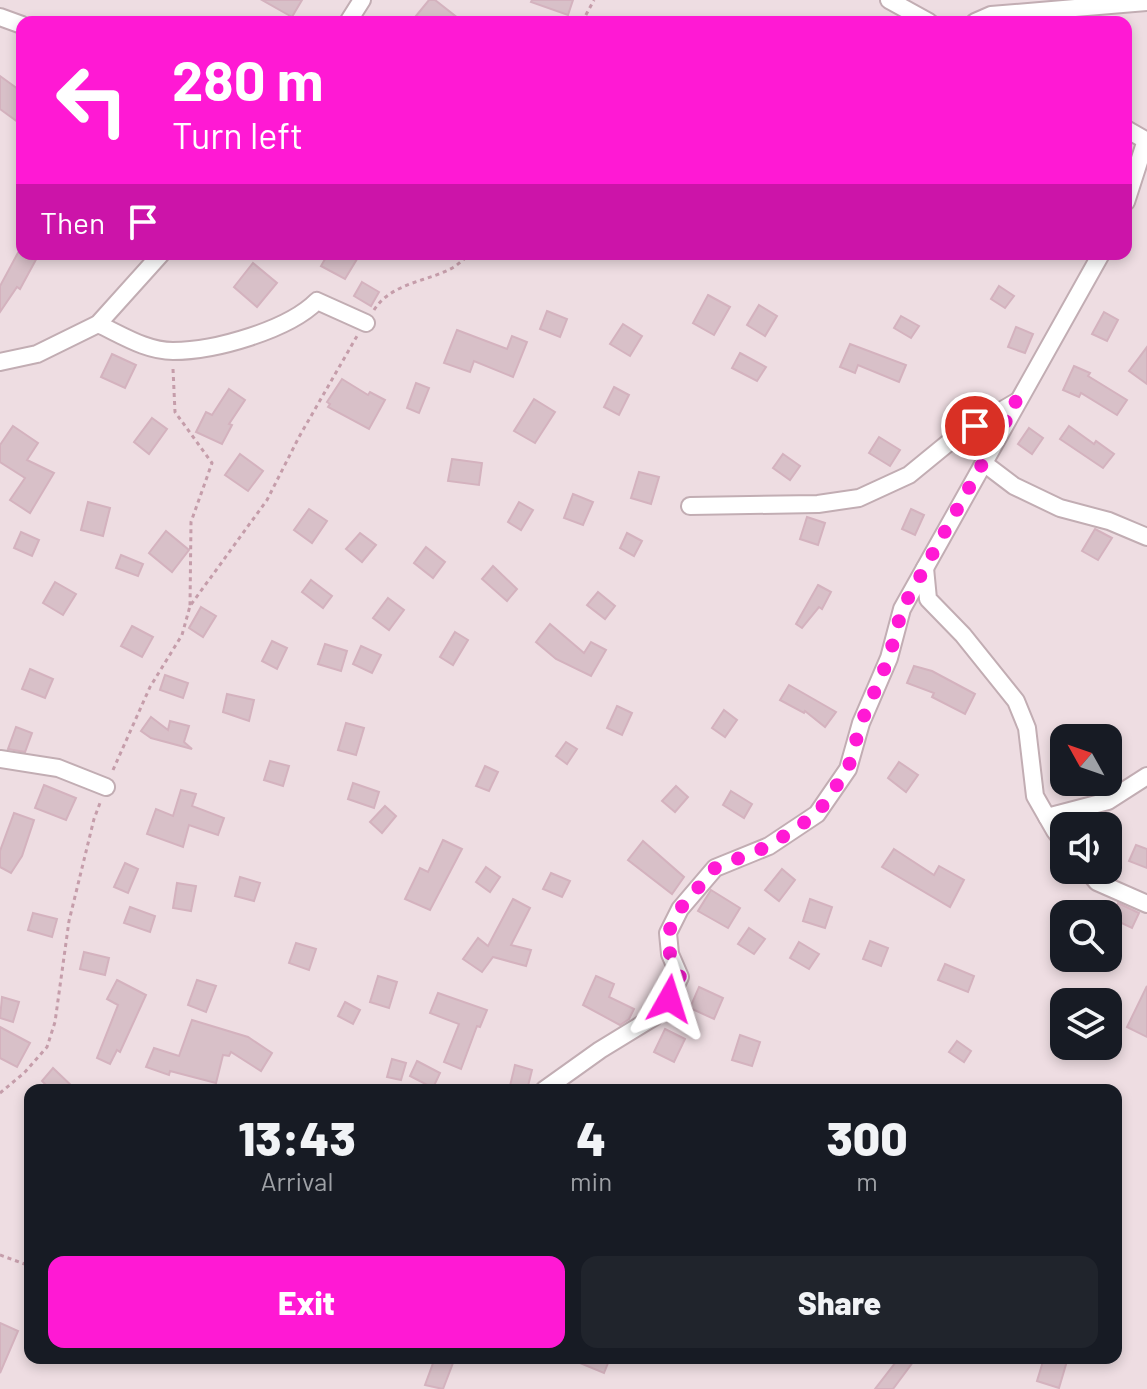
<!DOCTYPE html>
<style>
:root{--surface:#171b24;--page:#20242c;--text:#f1f3f6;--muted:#9ea1a6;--accent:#ff19d4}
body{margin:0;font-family:Barlow,sans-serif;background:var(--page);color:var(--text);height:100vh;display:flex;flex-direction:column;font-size:30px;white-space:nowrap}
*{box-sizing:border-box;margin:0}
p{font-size:26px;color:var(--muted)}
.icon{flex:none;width:44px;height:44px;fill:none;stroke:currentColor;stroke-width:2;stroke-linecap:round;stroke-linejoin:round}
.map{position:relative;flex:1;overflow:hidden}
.sheet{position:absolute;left:24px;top:1084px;width:1098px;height:280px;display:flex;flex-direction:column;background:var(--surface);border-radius:16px;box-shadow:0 4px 12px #0003}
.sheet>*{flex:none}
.top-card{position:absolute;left:16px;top:16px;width:1116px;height:244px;border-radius:16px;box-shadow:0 4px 12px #0003;background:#ff19d4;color:#fff;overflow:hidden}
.needle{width:52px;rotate:310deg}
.fabs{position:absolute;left:1050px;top:724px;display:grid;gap:16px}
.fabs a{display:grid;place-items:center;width:72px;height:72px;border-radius:16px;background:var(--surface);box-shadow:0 4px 12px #0003;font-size:40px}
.pin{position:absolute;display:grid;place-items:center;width:68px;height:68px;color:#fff;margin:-34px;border:4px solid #fff;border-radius:50%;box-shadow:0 2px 8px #0007}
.me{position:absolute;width:88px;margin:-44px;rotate:6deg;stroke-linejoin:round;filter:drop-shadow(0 0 6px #0008)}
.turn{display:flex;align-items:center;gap:28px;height:168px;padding:0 24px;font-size:36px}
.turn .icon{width:104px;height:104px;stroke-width:2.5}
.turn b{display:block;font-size:56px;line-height:68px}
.then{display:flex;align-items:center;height:76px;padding:0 24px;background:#0003;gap:16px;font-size:30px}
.eta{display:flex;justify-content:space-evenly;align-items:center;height:136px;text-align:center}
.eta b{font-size:48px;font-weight:800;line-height:56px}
.cta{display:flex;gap:16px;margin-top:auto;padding:16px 24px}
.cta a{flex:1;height:92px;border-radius:16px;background:var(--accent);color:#fff;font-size:32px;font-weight:800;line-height:92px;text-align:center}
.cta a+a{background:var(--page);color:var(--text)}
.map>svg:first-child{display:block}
.residential{fill:#eedde2;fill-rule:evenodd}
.building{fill:#d8c0c8;stroke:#d4b2be;stroke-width:2}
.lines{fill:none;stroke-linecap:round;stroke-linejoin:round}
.street-casing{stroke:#c2adb3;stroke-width:20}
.path{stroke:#c59daa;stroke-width:3;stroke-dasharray:4 4;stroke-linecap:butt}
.street{stroke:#fff;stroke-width:16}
.route{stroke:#ff19d4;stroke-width:14;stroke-dasharray:0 25.2}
</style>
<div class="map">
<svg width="1147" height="1389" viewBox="0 0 1147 1389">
<rect width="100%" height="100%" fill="#f6ebee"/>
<path class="residential" d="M0 0H1147V1389H0ZM22 22H1126V254H22ZM1064 738H1108V782H1064ZM1064 826H1108V870H1064ZM1064 914H1108V958H1064ZM1064 1002H1108V1046H1064ZM30 1090H1116V1358H30Z"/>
<g class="building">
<path d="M262 0H302L292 17Z"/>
<path d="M429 0H435L463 22H411Z"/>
<path d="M532 0H573L568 15 531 2Z"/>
<path d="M0 76 22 92V125L0 109Z"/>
<path d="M20 249 22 254H39L20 289 17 287 0 312V286Z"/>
<path d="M328 254H348L357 259 345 279 321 266Z"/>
<path d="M253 263 277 283 257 307 234 287Z"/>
<path d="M362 282 379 292 371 306 354 296Z"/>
<path d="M999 286 1014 296 1005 308 991 299Z"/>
<path d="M708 295 730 307 714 335 693 323Z"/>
<path d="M759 305 777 316 765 336 747 325Z"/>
<path d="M547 311 567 319 560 337 540 329Z"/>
<path d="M1104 312 1118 320 1107 341 1092 334Z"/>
<path d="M901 316 919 326 911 338 894 328Z"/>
<path d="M623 324 642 336 630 356 610 344Z"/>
<path d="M1016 327 1033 334 1025 353 1008 347Z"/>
<path d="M457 330 507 349 512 336 527 342 513 377 474 361 470 372 444 363Z"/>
<path d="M850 344 906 365 899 382 858 365 855 373 840 367Z"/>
<path d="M1147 347V384L1129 371Z"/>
<path d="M740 353 766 367 757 381 732 368Z"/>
<path d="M112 354 136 365 125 388 101 377Z"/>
<path d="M1074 366 1090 373 1088 376 1127 400 1117 415 1081 393 1079 397 1063 390Z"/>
<path d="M342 379 368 395 370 392 385 400 369 429 328 407 330 404 327 402Z"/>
<path d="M416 383 429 388 419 413 407 408Z"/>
<path d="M614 387 629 395 619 415 604 407Z"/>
<path d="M229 389 245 400 229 424 232 425 222 444 196 432 206 412 212 415Z"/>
<path d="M534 399 555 412 535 443 514 431Z"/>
<path d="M152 418 167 429 149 454 134 442Z"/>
<path d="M13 426 38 443 27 460 54 473 30 513 10 500 25 478 0 462V445Z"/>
<path d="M1069 426 1094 444 1096 441 1114 454 1103 468 1060 439Z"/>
<path d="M1029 428 1043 438 1032 454 1018 444Z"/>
<path d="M879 437 900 450 890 466 869 453Z"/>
<path d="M240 454 263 471 248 491 225 475Z"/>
<path d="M783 454 800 466 790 480 773 468Z"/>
<path d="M452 459 482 463 479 485 448 481Z"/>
<path d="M639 472 659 477 651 504 631 498Z"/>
<path d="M573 494 593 502 583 525 564 518Z"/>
<path d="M88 502 110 508 103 536 81 530Z"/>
<path d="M519 502 533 510 521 530 508 522Z"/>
<path d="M309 509 327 521 312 543 294 530Z"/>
<path d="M911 509 924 515 915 535 902 529Z"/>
<path d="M807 517 825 523 818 545 800 539Z"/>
<path d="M1095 529 1112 538 1098 560 1082 551Z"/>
<path d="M166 531 189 550 172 572 149 553Z"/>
<path d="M21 532 39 540 32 556 14 548Z"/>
<path d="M360 533 376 545 362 562 346 549Z"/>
<path d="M627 533 642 541 634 556 620 548Z"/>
<path d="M426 547 445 562 433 578 414 563Z"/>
<path d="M121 555 143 564 138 576 116 568Z"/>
<path d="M493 566 517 589 507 601 482 579Z"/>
<path d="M311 580 332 596 323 608 302 592Z"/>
<path d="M55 582 76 594 63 615 43 603Z"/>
<path d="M818 585 831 592 822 609 819 607 802 628 796 624Z"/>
<path d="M598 592 615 606 605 619 587 605Z"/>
<path d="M388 598 404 610 389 630 373 618Z"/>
<path d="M201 607 216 616 203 637 189 628Z"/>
<path d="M550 624 584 653 591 642 606 650 591 676 556 659 536 642Z"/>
<path d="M132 626 153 637 142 657 121 646Z"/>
<path d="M455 632 468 640 453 665 440 657Z"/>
<path d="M272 641 287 648 277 669 262 661Z"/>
<path d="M325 644 347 651 341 671 318 664Z"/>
<path d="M361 646 381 655 372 673 353 664Z"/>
<path d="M914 666 932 671 975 694 965 714 932 697 934 693 907 683Z"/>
<path d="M30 669 53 679 45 698 22 689Z"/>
<path d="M165 675 188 683 183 698 160 690Z"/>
<path d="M789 685 836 712 825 727 805 711 804 713 780 700Z"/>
<path d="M227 694 254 700 249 721 223 712Z"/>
<path d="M617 706 632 713 622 735 607 728Z"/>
<path d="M724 710 737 720 725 737 712 728Z"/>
<path d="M151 717 168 730 170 721 189 726 184 742 192 749 151 738 141 731Z"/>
<path d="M346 723 364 728 356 755 338 750Z"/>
<path d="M16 727 32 733 25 752 8 749Z"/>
<path d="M566 742 577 749 567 764 556 756Z"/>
<path d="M270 761 289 766 283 786 264 780Z"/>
<path d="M899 762 918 775 906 792 888 778Z"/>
<path d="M485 766 498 772 489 791 476 786Z"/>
<path d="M353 783 379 792 374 808 348 799Z"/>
<path d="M44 785 76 798 66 820 35 808Z"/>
<path d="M676 786 688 797 675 812 662 801Z"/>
<path d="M181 790 196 794 192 806 224 818 218 835 189 825 183 847 147 834 156 809 173 816Z"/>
<path d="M731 791 752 804 744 818 723 805Z"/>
<path d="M385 806 396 816 382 833 370 822Z"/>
<path d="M14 813 34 820 22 856 11 873 0 867V851Z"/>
<path d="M443 840 462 849 430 910 405 899 420 868 428 872Z"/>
<path d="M643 841 684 877 672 894 628 860Z"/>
<path d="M1136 845 1147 849V868L1129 861Z"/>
<path d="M894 849 934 875 939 866 964 880 950 907 882 867Z"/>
<path d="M125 863 138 869 128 893 114 887Z"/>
<path d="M486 867 500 877 490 892 476 882Z"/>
<path d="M782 869 795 880 779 901 765 890Z"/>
<path d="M551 873 570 881 562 897 543 889Z"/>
<path d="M240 877 260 883 254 901 235 896Z"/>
<path d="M177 883 196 886 191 911 173 908Z"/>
<path d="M711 890 740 908 728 928 698 911Z"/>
<path d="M513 899 530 908 511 945 531 950 526 966 493 957 482 972 463 959 478 938 488 946Z"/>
<path d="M810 899 832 907 825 928 803 921Z"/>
<path d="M1118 903 1139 913 1132 928 1111 918Z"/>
<path d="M130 907 155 916 150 932 124 923Z"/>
<path d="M33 913 57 919 52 937 28 930Z"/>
<path d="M749 928 765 939 754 954 738 944Z"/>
<path d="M870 941 888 948 881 966 863 959Z"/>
<path d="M799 942 819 954 809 969 790 958Z"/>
<path d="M296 943 316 949 309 970 289 963Z"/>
<path d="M84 952 109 958 105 975 80 969Z"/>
<path d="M945 964 974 976 968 992 938 980Z"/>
<path d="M378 976 397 982 389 1008 370 1002Z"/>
<path d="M596 976 614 984 609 997 634 1009 629 1019 620 1025 583 1005Z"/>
<path d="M117 980 146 995 120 1052 117 1050 110 1064 97 1058 118 1005 107 999Z"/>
<path d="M197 980 216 986 206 1012 188 1005Z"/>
<path d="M1147 986V1037L1127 1027Z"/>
<path d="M699 987 723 998 714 1019 690 1008Z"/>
<path d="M438 993 487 1010 480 1027 477 1026 461 1069 444 1062 459 1024 430 1013Z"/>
<path d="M2 997 19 1002 13 1022 0 1018Z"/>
<path d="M345 1002 360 1010 353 1024 338 1016Z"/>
<path d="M192 1020 248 1037 272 1053 261 1071 231 1052 229 1056 223 1055 216 1083 170 1071 169 1075 146 1067 154 1048 179 1056Z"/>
<path d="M0 1027 30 1043 17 1067 0 1058Z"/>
<path d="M665 1029 685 1039 674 1062 654 1052Z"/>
<path d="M740 1035 760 1042 752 1066 732 1060Z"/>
<path d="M957 1041 971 1051 964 1062 949 1052Z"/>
<path d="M392 1059 406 1063 401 1080 387 1077Z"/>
<path d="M417 1061 440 1073 433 1088 410 1076Z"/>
<path d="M515 1065 532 1070 527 1090H509Z"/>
<path d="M53 1068 76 1090H51L42 1081Z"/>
<path d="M0 1323 18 1331 0 1373Z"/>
<path d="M435 1358 453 1363 443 1389 425 1385Z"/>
<path d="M568 1358H610L604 1373Z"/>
<path d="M899 1358H916L893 1389H875Z"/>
<path d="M1044 1358 1067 1361 1059 1388 1037 1381Z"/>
</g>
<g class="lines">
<g class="street-casing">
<g id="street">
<path d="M889 0 929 22"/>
<path d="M0 17 22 25"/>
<path d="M348 22 362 0"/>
<path d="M975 22 991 15 1147 2"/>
<path d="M1126 129 1147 141"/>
<path d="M1126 202 1146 140"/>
<path d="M98 324C122 335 146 351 173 351 215 351 288 330 317 301L366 323"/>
<path d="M0 362 37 354 98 324 161 254"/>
<path d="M985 464 1014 486 1060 508 1109 521 1147 537"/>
<path d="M690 506 818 504 859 498 909 475 953 439 1016 402"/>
<path d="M925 568 928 599 963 635 1016 701 1027 728 1035 796 1055 831 1064 843"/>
<path d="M0 759 58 768 106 787"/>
<path d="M1047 817 1108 801 1147 776"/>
<path d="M1087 870 1097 882 1147 904"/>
<path d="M544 1090 600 1050 654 1017 669 999 680 977 670 954 668 933 680 909 715 868 769 846 817 814 848 769 861 723 889 658 902 609 1101 254"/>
</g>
</g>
<g class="path">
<path d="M582 22 594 0"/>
<path d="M374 310C392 282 428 282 454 267 460 263 465 258 470 254"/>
<path d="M173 369 175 412 212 463 191 522 190 606"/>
<path d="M113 770 150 687 182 635 190 606 267 500 299 437 357 336"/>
<path d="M0 1093 24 1073 47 1047 55 1022 69 921 94 819 100 803"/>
<path d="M0 1255 30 1266"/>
</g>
<use href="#street" class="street"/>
</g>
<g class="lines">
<path class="route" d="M669 999 680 977 670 954 668 933 680 909 715 868 769 846 817 814 848 769 861 723 889 658 902 609 1017 401 975 426"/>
</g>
</svg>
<div class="fabs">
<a><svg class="needle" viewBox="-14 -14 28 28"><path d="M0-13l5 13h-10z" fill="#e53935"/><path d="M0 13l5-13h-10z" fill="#9ea1a6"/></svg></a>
<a><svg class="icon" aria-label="sound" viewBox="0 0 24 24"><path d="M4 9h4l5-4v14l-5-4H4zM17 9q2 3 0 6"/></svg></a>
<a><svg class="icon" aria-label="search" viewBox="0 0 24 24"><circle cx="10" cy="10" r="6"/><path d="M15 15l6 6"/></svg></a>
<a><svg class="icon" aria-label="layers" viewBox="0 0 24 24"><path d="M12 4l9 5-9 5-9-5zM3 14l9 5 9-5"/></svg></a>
</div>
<div class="pin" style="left:975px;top:426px;background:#d93025"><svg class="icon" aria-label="arrive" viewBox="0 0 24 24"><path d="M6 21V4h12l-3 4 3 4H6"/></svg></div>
<svg class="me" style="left:669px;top:999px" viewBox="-20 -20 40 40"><path d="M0-17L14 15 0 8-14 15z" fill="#ff19d4" stroke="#fff" stroke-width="4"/></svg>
<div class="top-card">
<div class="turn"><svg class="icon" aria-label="left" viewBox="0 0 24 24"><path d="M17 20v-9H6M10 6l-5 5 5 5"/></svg><div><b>280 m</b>Turn left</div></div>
<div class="then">Then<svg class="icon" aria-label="arrive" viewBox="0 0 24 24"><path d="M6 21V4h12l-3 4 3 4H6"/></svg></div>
</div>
<section class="sheet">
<div class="eta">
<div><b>13:43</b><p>Arrival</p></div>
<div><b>4</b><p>min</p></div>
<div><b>300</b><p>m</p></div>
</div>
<div class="cta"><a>Exit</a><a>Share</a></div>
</section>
</div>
